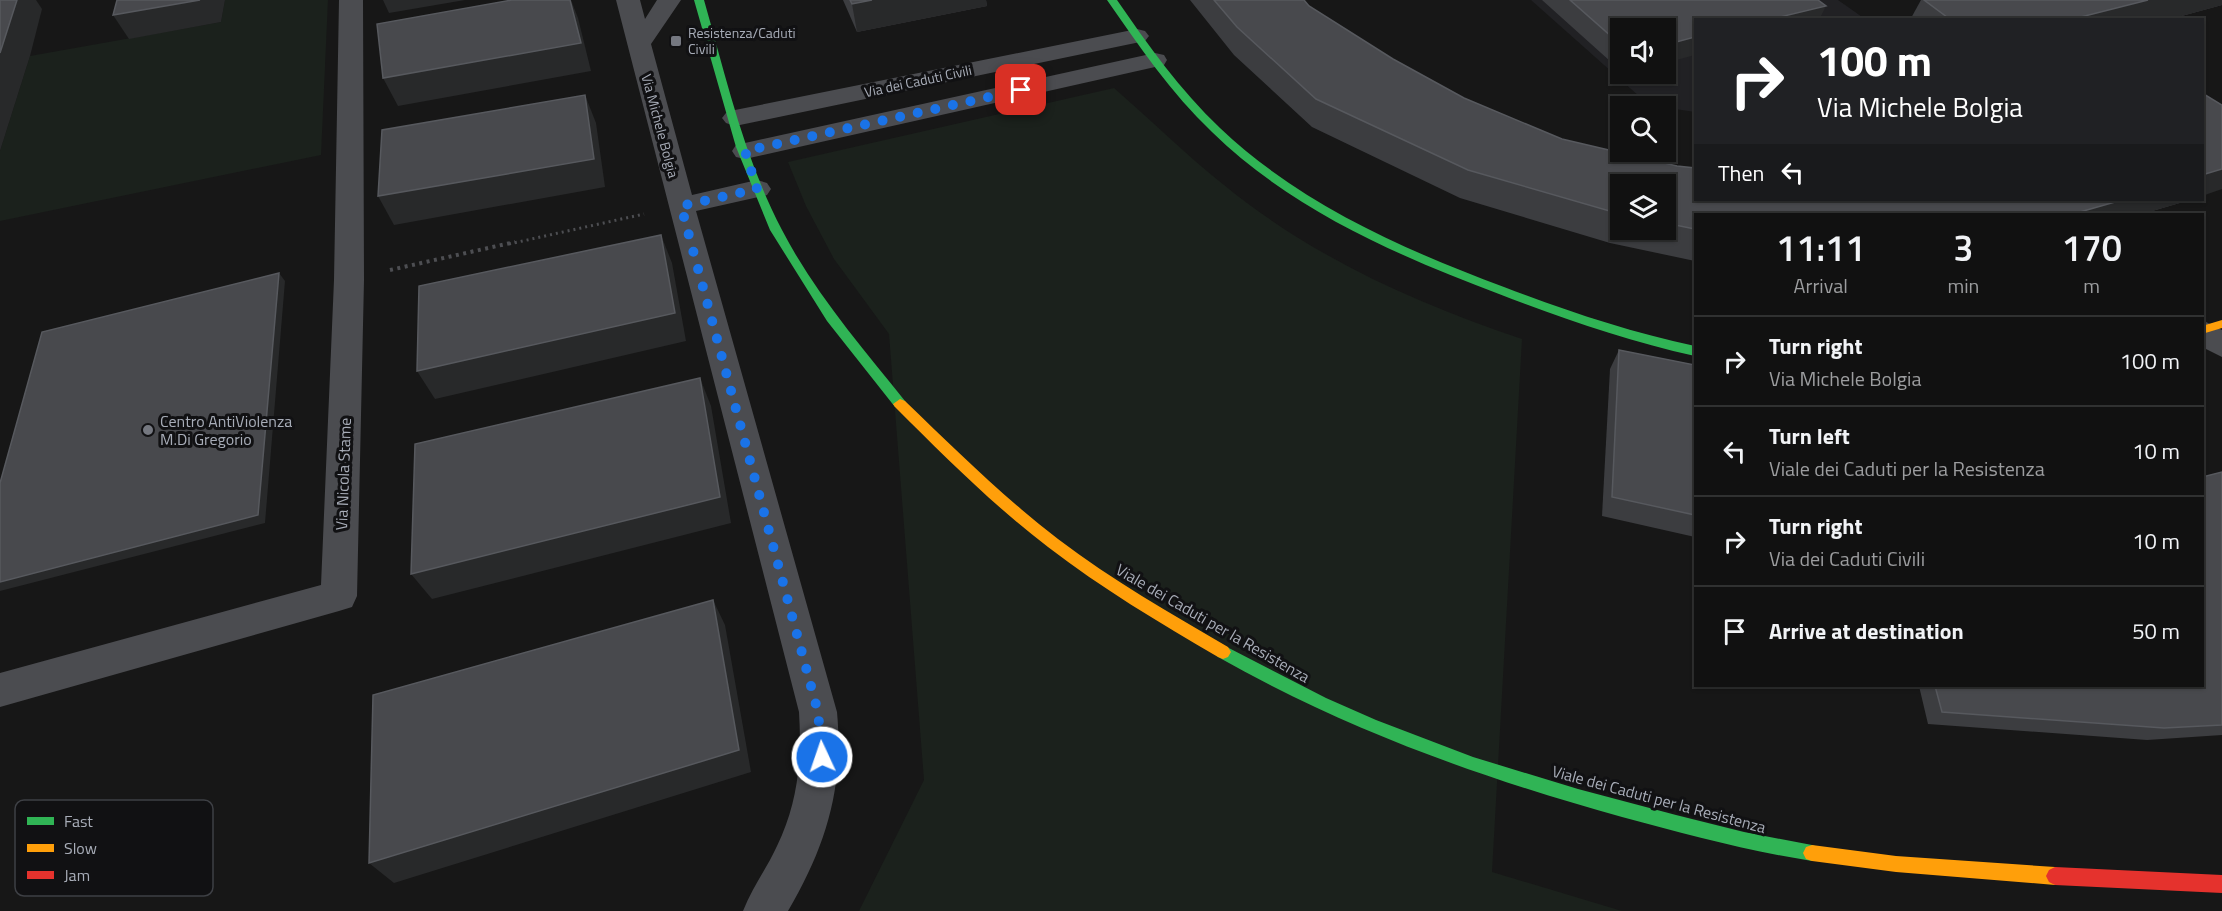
<!DOCTYPE html>
<style>
:root{--surface:#111;--page:#1a1a1a;--text:#f1f3f6;--muted:#9c9d9f;--line:#303131}
body{margin:0;font-family:"Titillium Web",sans-serif;background:var(--page);color:var(--text);height:100vh;display:flex;flex-direction:column;font-size:22px;white-space:nowrap}
*{box-sizing:border-box;margin:0}
p{font-size:20px;color:var(--muted)}
.icon{flex:none;width:33px;height:33px;fill:none;stroke:currentColor;stroke-width:2;stroke-linecap:round;stroke-linejoin:round}
.map{position:relative;flex:1;overflow:hidden}
.drawer{position:absolute;left:1694px;top:213px;width:510px;height:474px;display:flex;flex-direction:column;background:var(--surface);border-radius:0px;box-shadow:0 2px 4px #0004,0 0 0 2px var(--line)}
.drawer>*{flex:none}
.guide{position:absolute;left:1694px;top:18px;width:510px;height:183px;border-radius:0px;box-shadow:0 2px 4px #0004,0 0 0 2px var(--line);background:#202124;color:#fff;overflow:hidden}
.controls{position:absolute;left:1610px;top:18px;display:grid;gap:12px}
.controls a{display:grid;place-items:center;width:66px;height:66px;border-radius:0px;background:var(--surface);box-shadow:0 2px 4px #0004,0 0 0 2px var(--line);font-size:30px}
.pin{position:absolute;display:grid;place-items:center;width:51px;height:51px;color:#fff;margin:-26px;border-radius:12px;box-shadow:0 3px 9px #0006}
.me{position:absolute;width:66px;margin:-33px;rotate:357deg;stroke-linejoin:round;filter:drop-shadow(0 0 4px #0008)}
.turn{display:flex;align-items:center;gap:21px;height:126px;padding:0 24px;font-size:27px}
.turn .icon{width:78px;height:78px;stroke-width:2.5}
.turn b{display:block;font-size:42px;line-height:51px}
.then{display:flex;align-items:center;height:57px;padding:0 24px;background:#0003;gap:12px;font-size:22px}
.eta{display:flex;justify-content:space-evenly;align-items:center;height:102px;text-align:center}
.eta b{font-size:36px;font-weight:600;line-height:42px}
ul{padding:0;list-style:none}
li{display:flex;align-items:center;gap:18px;height:90px;padding:0 24px;border-top:2px solid var(--line)}
li div{flex:1}
li b{display:block;font-size:22px}
li em{font-style:normal}
.map>svg:first-child{display:block}
.built{fill:#212124;fill-rule:evenodd}
.green{fill:#1b211c}
.lines{fill:none;stroke-linecap:round;stroke-linejoin:round}
.path-far1{stroke:#4d4e52;stroke-width:3;stroke-dasharray:2 4;stroke-linecap:butt}
.path{stroke:#4d4e52;stroke-width:4;stroke-dasharray:3 4.5;stroke-linecap:butt}
.street{fill:#4b4c50;fill-rule:evenodd}
.fast{fill:#30b455;fill-rule:evenodd}
.slow{fill:#ff9f0a;fill-rule:evenodd}
.jam{fill:#e5322d;fill-rule:evenodd}
.wall{fill:#3c3d40;fill-rule:evenodd}
.shaded-wall{fill:#28292a}
.building{fill:#48494d;stroke:#57595e;stroke-width:1.5}
.route{stroke:#1a73e8;stroke-width:10;stroke-dasharray:0 18}
.poi-dot{fill:#757880;stroke:#111113;stroke-width:2}
.labels{text-anchor:middle;stroke-width:6;stroke-linejoin:round;paint-order:stroke}
.far-poi-label{font-size:14px;fill:#a8adb8;stroke:#111113;text-anchor:start}
.far-street-label{font-size:14px;fill:#a8adb8;stroke:#111113}
.poi-label{font-size:16px;fill:#a8adb8;stroke:#111113;text-anchor:start}
.street-label{font-size:16px;fill:#a8adb8;stroke:#111113}
.key{fill:#111113;stroke:#3e4045;stroke-width:1.5}
.key-label{font-size:16px;fill:#a8adb8}
</style>
<div class="map">
<svg width="2222" height="911" viewBox="0 0 2222 911">
<rect width="100%" height="100%" fill="#171717"/>
<path class="built" d="M1531 0H1838L1865 19 1695 20V112L1649 105ZM1620 28H1665V74H1620Z"/>
<g class="green">
<path d="M225 0H328L321 155 0 221V151L30 56 221 22Z"/>
<path d="M1114 88C1151 120 1186 155 1224 185 1312 257 1415 303 1522 339L1492 872 1622 911H859L924 780 889 334 834 259 806 206 788 162Z"/>
</g>
<g class="lines">
<path class="path-far1" d="M509 244 644 214"/>
<path class="path" d="M390 270 515 242"/>
<g class="street">
<path d="M339 0H363L364 280 357 596 352 607 339 611 0 707V673L321 585 334 280Z"/>
<path d="M616 0H640L645 19 657 0H681L651 44 692 195 757 180 767 183 771 189 767 195 696 211 837 712C844 788 826 846 788 911H743C752 888 767 868 777 846 798 803 802 759 799 712Z"/>
<path d="M1137 29 1145 31 1149 36 1145 41 735 126 726 123 722 118 726 113 735 110Z"/>
<path d="M1155 53 1164 55 1167 60 1164 65 745 159 736 157 732 151 736 145 745 143Z"/>
<path d="M2202 320 2222 330V357L2202 347Z"/>
</g>
<g class="fast">
<path d="M694 0H704C726 77 744 158 782 230 814 292 861 346 905 401L907 404 905 407H895L827 321 770 230 736 147Z"/>
<path d="M1107 0H1117C1148 45 1180 90 1220 128 1299 203 1402 249 1504 287 1567 311 1629 332 1695 346V356C1628 341 1564 319 1499 294 1396 255 1292 210 1212 132 1171 93 1139 46 1107 0Z"/>
<path d="M1223 645 1326 698 1376 720 1473 757 1578 789 1676 815 1744 832 1812 845 1818 847 1821 853 1818 859 1812 861C1748 851 1685 834 1622 817 1481 778 1345 729 1218 657L1215 652 1218 647Z"/>
</g>
<g class="slow">
<path d="M2222 320V328L2202 334V326Z"/>
<path d="M900 399 905 401C954 448 1003 497 1058 539 1112 580 1170 613 1228 647L1231 652 1228 657 1223 659 1218 657C1160 623 1101 588 1048 547 993 505 944 456 895 407L893 404Z"/>
<path d="M1812 845 1896 856 2055 867 2061 870 2064 876 2061 882 2055 885 1896 872 1812 861 1806 859 1803 853 1806 847Z"/>
</g>
<path class="jam" d="M2055 867 2222 875V893L2055 885 2049 882 2046 876 2049 870Z"/>
</g>
<g class="wall">
<path d="M843 0H986L987 6 857 32Z"/>
<path d="M1190 0H1304L1309 6 1393 59 1464 98 1562 139 1677 166 1695 168V200H2190L2142 214H1695V261L1610 243 1460 198 1312 127 1234 55ZM1620 184H1665V230H1620Z"/>
<path d="M1542 0H1818L1620 28V70Z"/>
<path d="M1921 0H2222V5L2167 20H1910Z"/>
<path d="M1619 350 1695 365V537L1602 516 1610 369Z"/>
<path d="M2222 472V735L2147 740 1928 724 1919 686H2202Z"/>
</g>
<g class="shaded-wall">
<path d="M17 0H36L42 9 30 56 0 151V53Z"/>
<path d="M200 0H225L221 22 129 39 113 15Z"/>
<path d="M383 0H465L389 13Z"/>
<path d="M570 0H571L578 18 591 71 398 106 383 78Z"/>
<path d="M872 0H986L987 6 857 32 852 4Z"/>
<path d="M2148 0H2222V5L2167 20H2069Z"/>
<path d="M1826 6 1819 20H1768Z"/>
<path d="M1695 37V55L1665 63V45Z"/>
<path d="M585 95 596 123 605 187 394 225 378 196Z"/>
<path d="M2222 169V189L2202 196V175Z"/>
<path d="M2122 200H2190L2142 214H2073Z"/>
<path d="M661 235 672 263 686 341 435 399 417 371Z"/>
<path d="M279 273 285 281 265 523 0 591V582Z"/>
<path d="M700 378 711 406 731 523 432 599 411 574Z"/>
<path d="M713 600 725 625 751 772 394 883 369 863Z"/>
</g>
<g class="building">
<path d="M0 0H17L8 28 0 53Z"/>
<path d="M117 0H200L113 15Z"/>
<path d="M512 0H570L581 43 383 78 377 24Z"/>
<path d="M850 0H872L852 4Z"/>
<path d="M1214 0H1304L1309 6 1393 59 1464 98 1562 139 1677 166 1695 168V200H2122L2073 214H1695V229L1665 223V184H1620V214L1468 170 1316 99 1237 27Z"/>
<path d="M1570 0H1818L1826 6 1768 20H1695V37L1665 45V28H1620V44Z"/>
<path d="M1924 0H2148L2069 20H1951Z"/>
<path d="M2202 93 2222 105V169L2202 175Z"/>
<path d="M585 95 594 159 378 196 382 130Z"/>
<path d="M661 235 675 313 417 371 419 286Z"/>
<path d="M279 273 258 515 0 582V483L42 332Z"/>
<path d="M1619 350 1695 365V515L1612 497Z"/>
<path d="M700 378 720 497 411 574 415 444Z"/>
<path d="M2222 472V725L2164 728 1942 712 1935 686H2202V477Z"/>
<path d="M713 600 739 750 369 863 373 695Z"/>
</g>
<g class="lines">
<path class="route" d="M822 757 818 712 681 206 757 189 745 151 1021 90"/>
</g>
<g class="poi-dot">
<rect x="670" y="35" width="12" height="12" rx="3"/>
<circle cx="148" cy="430" r="6"/>
</g>
<g class="labels">
<g class="far-poi-label">
<text x="688" y="38">Resistenza/Caduti<tspan x="688" dy="16">Civili</tspan></text>
</g>
<g class="far-street-label">
<text transform="translate(918 81) rotate(-12)" y="5">Via dei Caduti Civili</text>
<text transform="translate(660 126) rotate(75)" y="5">Via Michele Bolgia</text>
</g>
<g class="poi-label">
<text x="160" y="427">Centro AntiViolenza<tspan x="160" dy="18">M.Di Gregorio</tspan></text>
</g>
<g class="street-label">
<text transform="translate(343 474) rotate(-88)" y="6">Via Nicola Stame</text>
<text transform="translate(1213 623) rotate(30)" y="6">Viale dei Caduti per la Resistenza</text>
<text transform="translate(1659 799) rotate(15)" y="6">Viale dei Caduti per la Resistenza</text>
</g>
</g>
<rect x="15" y="800" width="198" height="96" rx="9" class="key"/>
<rect x="27" y="817" width="27" height="8" fill="#30b455"/>
<rect x="27" y="844" width="27" height="8" fill="#ff9f0a"/>
<rect x="27" y="871" width="27" height="8" fill="#e5322d"/>
<g class="key-label">
<text x="64" y="827">Fast</text>
<text x="64" y="854">Slow</text>
<text x="64" y="881">Jam</text>
</g>
</svg>
<div class="controls">
<a><svg class="icon" aria-label="sound" viewBox="0 0 24 24"><path d="M4 9h4l5-4v14l-5-4H4zM17 9q2 3 0 6"/></svg></a>
<a><svg class="icon" aria-label="search" viewBox="0 0 24 24"><circle cx="10" cy="10" r="6"/><path d="M15 15l6 6"/></svg></a>
<a><svg class="icon" aria-label="layers" viewBox="0 0 24 24"><path d="M12 4l9 5-9 5-9-5zM3 14l9 5 9-5"/></svg></a>
</div>
<div class="pin" style="left:1021px;top:90px;background:#d93025"><svg class="icon" aria-label="arrive" viewBox="0 0 24 24"><path d="M6 21V4h12l-3 4 3 4H6"/></svg></div>
<svg class="me" style="left:822px;top:757px" viewBox="-20 -20 40 40"><circle r="17" fill="#1a73e8" stroke="#fff" stroke-width="3"/><path d="M0-11L8 9 0 5-8 9z" fill="#fff"/></svg>
<div class="guide">
<div class="turn"><svg class="icon" aria-label="right" viewBox="0 0 24 24"><path d="M7 20v-9h11M14 6l5 5-5 5"/></svg><div><b>100 m</b>Via Michele Bolgia</div></div>
<div class="then">Then<svg class="icon" aria-label="left" viewBox="0 0 24 24"><path d="M17 20v-9H6M10 6l-5 5 5 5"/></svg></div>
</div>
<section class="drawer">
<div class="eta">
<div><b>11:11</b><p>Arrival</p></div>
<div><b>3</b><p>min</p></div>
<div><b>170</b><p>m</p></div>
</div>
<ul>
<li><svg class="icon" aria-label="right" viewBox="0 0 24 24"><path d="M7 20v-9h11M14 6l5 5-5 5"/></svg><div><b>Turn right</b><p>Via Michele Bolgia</p></div><em>100 m</em></li>
<li><svg class="icon" aria-label="left" viewBox="0 0 24 24"><path d="M17 20v-9H6M10 6l-5 5 5 5"/></svg><div><b>Turn left</b><p>Viale dei Caduti per la Resistenza</p></div><em>10 m</em></li>
<li><svg class="icon" aria-label="right" viewBox="0 0 24 24"><path d="M7 20v-9h11M14 6l5 5-5 5"/></svg><div><b>Turn right</b><p>Via dei Caduti Civili</p></div><em>10 m</em></li>
<li><svg class="icon" aria-label="arrive" viewBox="0 0 24 24"><path d="M6 21V4h12l-3 4 3 4H6"/></svg><div><b>Arrive at destination</b></div><em>50 m</em></li>
</ul>
</section>
</div>
